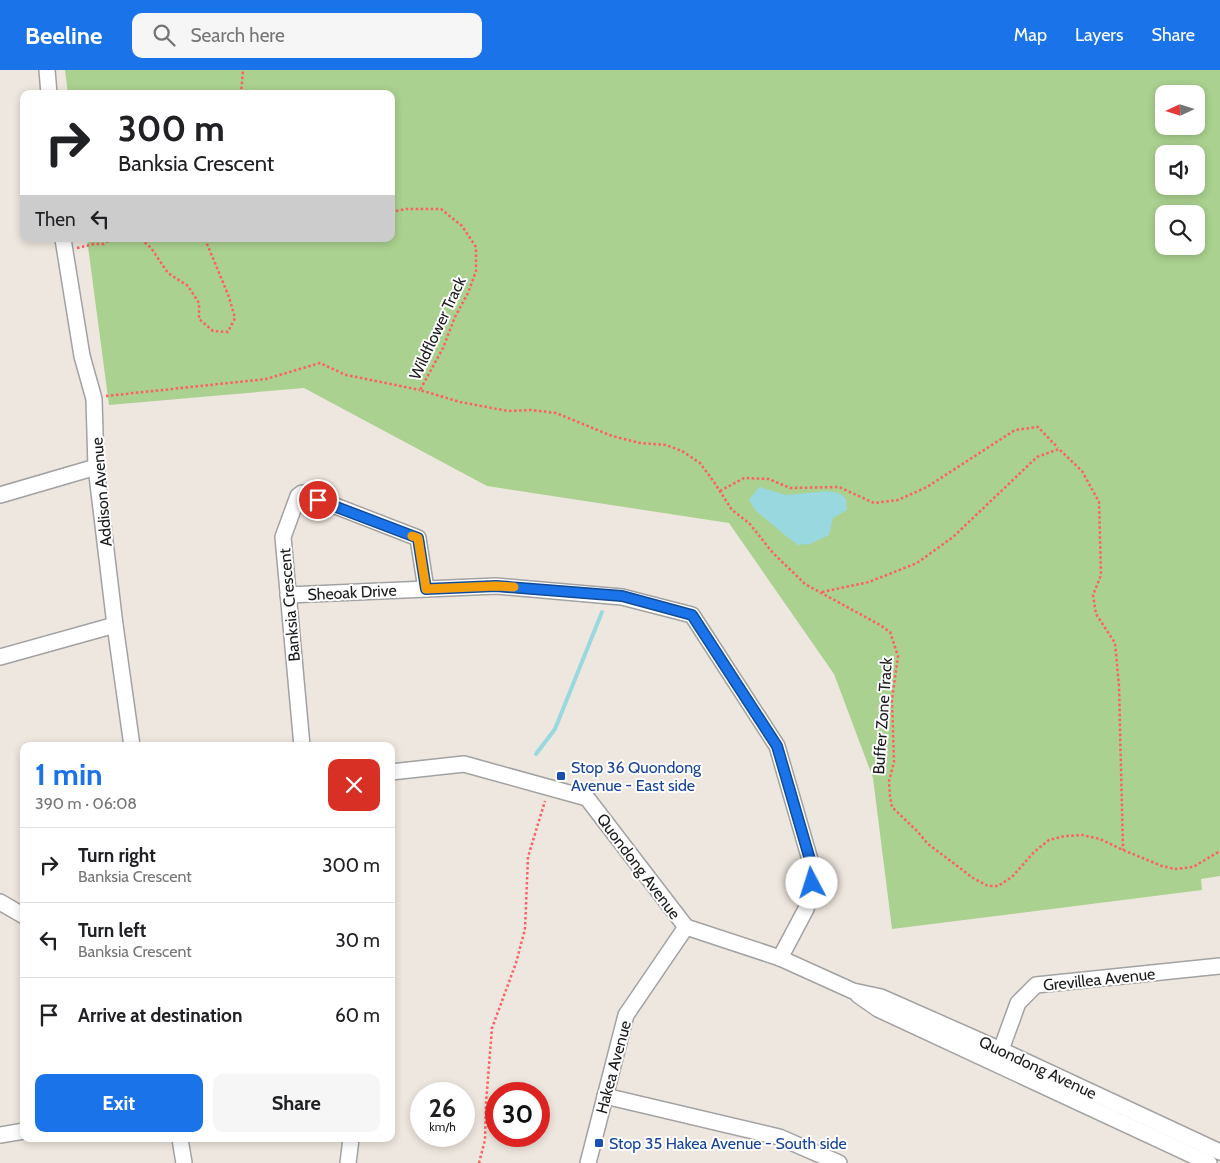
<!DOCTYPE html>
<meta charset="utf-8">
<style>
:root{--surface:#fff;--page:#f6f6f6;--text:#202124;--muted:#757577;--line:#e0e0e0;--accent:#1a73e8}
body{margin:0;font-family:Cabin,sans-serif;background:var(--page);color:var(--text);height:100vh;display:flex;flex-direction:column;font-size:19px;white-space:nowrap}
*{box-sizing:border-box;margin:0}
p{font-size:16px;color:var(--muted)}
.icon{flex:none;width:28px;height:28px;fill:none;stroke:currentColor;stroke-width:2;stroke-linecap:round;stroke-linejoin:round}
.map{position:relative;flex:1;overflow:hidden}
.details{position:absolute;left:20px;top:672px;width:375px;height:400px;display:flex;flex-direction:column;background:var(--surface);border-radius:10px;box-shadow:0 2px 8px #0003}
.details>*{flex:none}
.hud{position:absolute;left:20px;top:20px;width:375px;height:152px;border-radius:10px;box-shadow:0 2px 8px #0003;background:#fff;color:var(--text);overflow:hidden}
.needle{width:32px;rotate:266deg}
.tools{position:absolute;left:1155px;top:15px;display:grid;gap:10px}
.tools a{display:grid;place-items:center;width:50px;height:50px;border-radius:10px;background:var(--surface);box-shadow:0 2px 8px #0003;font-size:25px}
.speed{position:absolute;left:410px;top:1012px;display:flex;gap:10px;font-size:25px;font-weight:700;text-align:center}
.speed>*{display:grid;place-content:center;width:65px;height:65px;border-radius:50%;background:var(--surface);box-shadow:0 2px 8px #0003;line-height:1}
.speed small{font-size:12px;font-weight:400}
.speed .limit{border:8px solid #d22;background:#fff;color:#111}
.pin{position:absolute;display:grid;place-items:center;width:42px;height:42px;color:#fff;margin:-21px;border:2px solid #fff;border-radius:50%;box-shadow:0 1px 5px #0007}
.me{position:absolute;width:55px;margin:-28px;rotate:355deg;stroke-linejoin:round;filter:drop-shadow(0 0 4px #0008)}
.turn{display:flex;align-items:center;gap:18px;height:105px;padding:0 15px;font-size:22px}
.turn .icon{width:65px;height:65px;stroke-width:2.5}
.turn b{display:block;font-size:35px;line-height:42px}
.then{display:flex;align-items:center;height:48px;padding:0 15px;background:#0003;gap:10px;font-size:19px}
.round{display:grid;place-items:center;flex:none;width:52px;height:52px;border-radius:10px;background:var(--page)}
.headline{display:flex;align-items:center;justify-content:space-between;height:85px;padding:0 15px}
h1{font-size:30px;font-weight:700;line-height:38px;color:var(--accent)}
.primary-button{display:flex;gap:10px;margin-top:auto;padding:10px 15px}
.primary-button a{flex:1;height:58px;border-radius:10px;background:var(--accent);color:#fff;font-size:20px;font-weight:700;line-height:58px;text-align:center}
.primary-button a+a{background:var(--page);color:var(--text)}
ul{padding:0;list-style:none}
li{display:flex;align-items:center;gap:15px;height:75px;padding:0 15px;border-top:1px solid var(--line)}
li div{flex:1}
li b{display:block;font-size:19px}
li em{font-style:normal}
header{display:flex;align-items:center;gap:30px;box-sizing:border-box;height:70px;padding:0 25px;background:var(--accent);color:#fff}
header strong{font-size:24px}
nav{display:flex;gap:28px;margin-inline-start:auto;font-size:18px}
.search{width:350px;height:45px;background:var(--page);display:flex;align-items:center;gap:12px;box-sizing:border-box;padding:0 18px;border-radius:10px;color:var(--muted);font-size:19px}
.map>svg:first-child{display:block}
.forest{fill:#aad18f;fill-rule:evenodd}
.water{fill:#9ad8e0}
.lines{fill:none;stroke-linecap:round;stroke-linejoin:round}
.stream{stroke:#9ad8e0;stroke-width:4}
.street-casing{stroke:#a2a2a2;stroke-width:18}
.path{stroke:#ff5f60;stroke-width:2.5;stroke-dasharray:2.5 2.5;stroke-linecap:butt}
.street{stroke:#fff;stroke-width:15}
.route-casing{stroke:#114b97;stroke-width:12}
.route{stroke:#1a73e8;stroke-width:9}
.slow{stroke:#f59e0b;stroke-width:9}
.transit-dot{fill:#1a4fb4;stroke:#fff;stroke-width:2}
.labels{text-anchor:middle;stroke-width:4;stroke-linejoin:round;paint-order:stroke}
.street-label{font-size:16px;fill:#1b1b1b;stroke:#fff}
.transit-label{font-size:16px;fill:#164399;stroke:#fff;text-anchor:start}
</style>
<header>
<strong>Beeline</strong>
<div class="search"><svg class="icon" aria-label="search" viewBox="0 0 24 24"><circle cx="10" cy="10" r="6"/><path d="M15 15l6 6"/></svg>Search here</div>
<nav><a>Map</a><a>Layers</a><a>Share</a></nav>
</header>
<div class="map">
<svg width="1220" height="1093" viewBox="0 0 1220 1093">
<rect width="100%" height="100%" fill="#eee7df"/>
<path class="forest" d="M65 0H1220V806L1201 809 1202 820 892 859 873 708 834 604 729 453 487 416 304 318 109 335 87 169H391V24H68ZM1164 24H1196V56H1164ZM1164 84H1196V116H1164ZM1164 144H1196V176H1164Z"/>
<path class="water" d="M759 417 786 425 827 421 839 423 846 429 847 440 833 448 829 465 810 474 798 475 786 466 756 441 749 430Z"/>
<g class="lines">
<path class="stream" d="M536 684 555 659 602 542"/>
<g class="street-casing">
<g id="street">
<path d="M47 0 49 24"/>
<path d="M63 169 82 286 94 329 96 397 115 555 132 676"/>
<path d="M0 425 96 397"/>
<path d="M288 525 496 516 622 527 692 545 777 676 813 800 810 825 806 839 780 888"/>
<path d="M0 587 115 555"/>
<path d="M302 676 283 467 298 426 302 423 418 468 426 519"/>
<path d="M391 702 464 694 587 728 686 857 780 888 853 921 881 927 1001 980 1220 1082"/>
<path d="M0 832 24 846"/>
<path d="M858 925 878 939 1209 1093"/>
<path d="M998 988 1018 933 1036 915 1220 896"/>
<path d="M605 1026 779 1067 839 1093"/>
<path d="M0 1065 24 1061"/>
<path d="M180 1069 184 1093"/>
<path d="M348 1093 351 1069"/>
<path d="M588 1093 626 945 686 857"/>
</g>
</g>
<g class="path">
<path d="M241 24 243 0"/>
<path d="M391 142 406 139H441L462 156 476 177V201L468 223 455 247 443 278 420 320 460 332 508 341 531 340 556 343 612 366 640 373 666 375 682 381 700 393 714 412 732 440 749 453 773 483 805 514 880 555 890 562 898 586 892 630 894 692 889 711 890 726 892 737 917 761 928 774 973 808 988 816H998L1012 807 1034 782 1049 770 1065 766 1082 765 1100 769 1123 780 1162 796 1175 799 1193 797 1220 781"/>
<path d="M141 169 151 178 168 203 188 216 199 233V249L213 261 228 262 235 248 229 227 205 169"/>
<path d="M77 178 94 174H104L111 169"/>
<path d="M106 326 266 309 320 293 346 305 420 320"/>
<path d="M720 421 744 408 769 409 790 418 839 417 874 433 898 430 927 417 1015 360 1038 357 1058 378"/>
<path d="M822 522 869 512 917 493 953 467 1037 387 1059 379 1082 401 1099 432 1101 505 1093 525 1096 544 1115 573 1119 616 1123 780"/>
<path d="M479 1093 485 1070 486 1033 492 958 516 893 525 859 528 787 545 731"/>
</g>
<use href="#street" class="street"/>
</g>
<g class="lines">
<g class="route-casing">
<path id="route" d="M318 430 418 468 426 519 496 516 622 526 692 545 777 676 813 800 812 813"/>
</g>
<use href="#route" class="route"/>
<path class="slow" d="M412 466 418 468 426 519 496 516 514 517"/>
</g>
<g class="transit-dot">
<rect x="556" y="701" width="10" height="10" rx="2.5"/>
<rect x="594" y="1068" width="10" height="10" rx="2.5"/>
</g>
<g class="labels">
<g class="street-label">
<text transform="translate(437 258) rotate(-65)" y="6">Wildflower Track</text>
<text transform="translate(101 422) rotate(-95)" y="6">Addison Avenue</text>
<text transform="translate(352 522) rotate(-3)" y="6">Sheoak Drive</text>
<text transform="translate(289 535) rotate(-95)" y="6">Banksia Crescent</text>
<text transform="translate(882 646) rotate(-86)" y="6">Buffer Zone Track</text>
<text transform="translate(639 796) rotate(53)" y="6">Quondong Avenue</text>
<text transform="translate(1099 909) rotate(-6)" y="6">Grevillea Avenue</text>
<text transform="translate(613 997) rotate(-75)" y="6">Hakea Avenue</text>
<text transform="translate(1038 997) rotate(25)" y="6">Quondong Avenue</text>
</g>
<g class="transit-label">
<text x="571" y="703">Stop 36 Quondong<tspan x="571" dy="18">Avenue - East side</tspan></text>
<text x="609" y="1079">Stop 35 Hakea Avenue - South side</text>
</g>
</g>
</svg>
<div class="tools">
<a><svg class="needle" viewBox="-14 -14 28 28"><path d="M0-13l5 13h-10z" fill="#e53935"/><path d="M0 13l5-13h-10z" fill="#757577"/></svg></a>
<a><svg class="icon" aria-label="sound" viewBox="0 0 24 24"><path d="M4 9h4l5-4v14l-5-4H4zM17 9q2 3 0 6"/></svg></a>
<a><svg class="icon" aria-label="search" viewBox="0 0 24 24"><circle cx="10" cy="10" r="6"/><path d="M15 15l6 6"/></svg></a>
</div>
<div class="speed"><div>26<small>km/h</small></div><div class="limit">30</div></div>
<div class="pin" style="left:318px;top:430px;background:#d93025"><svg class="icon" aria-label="arrive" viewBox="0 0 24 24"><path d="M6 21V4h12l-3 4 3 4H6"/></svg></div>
<svg class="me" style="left:812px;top:813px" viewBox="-20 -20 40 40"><circle r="19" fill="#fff"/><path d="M0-13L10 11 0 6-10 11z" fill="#1a73e8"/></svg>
<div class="hud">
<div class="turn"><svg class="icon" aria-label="right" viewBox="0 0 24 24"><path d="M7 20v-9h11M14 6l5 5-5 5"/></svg><div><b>300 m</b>Banksia Crescent</div></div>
<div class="then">Then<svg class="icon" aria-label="left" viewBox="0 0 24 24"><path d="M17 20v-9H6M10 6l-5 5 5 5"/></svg></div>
</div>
<section class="details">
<div class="headline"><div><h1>1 min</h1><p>390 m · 06:08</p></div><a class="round" style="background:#d93025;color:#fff"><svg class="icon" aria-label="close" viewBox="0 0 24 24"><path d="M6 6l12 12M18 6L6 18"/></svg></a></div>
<ul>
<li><svg class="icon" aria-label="right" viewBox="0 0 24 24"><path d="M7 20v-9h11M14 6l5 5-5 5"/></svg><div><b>Turn right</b><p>Banksia Crescent</p></div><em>300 m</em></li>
<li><svg class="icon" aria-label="left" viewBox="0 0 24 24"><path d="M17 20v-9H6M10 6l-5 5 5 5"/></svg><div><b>Turn left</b><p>Banksia Crescent</p></div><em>30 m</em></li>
<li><svg class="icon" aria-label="arrive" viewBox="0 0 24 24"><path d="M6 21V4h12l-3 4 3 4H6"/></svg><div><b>Arrive at destination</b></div><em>60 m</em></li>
</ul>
<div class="primary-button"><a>Exit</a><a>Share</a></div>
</section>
</div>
